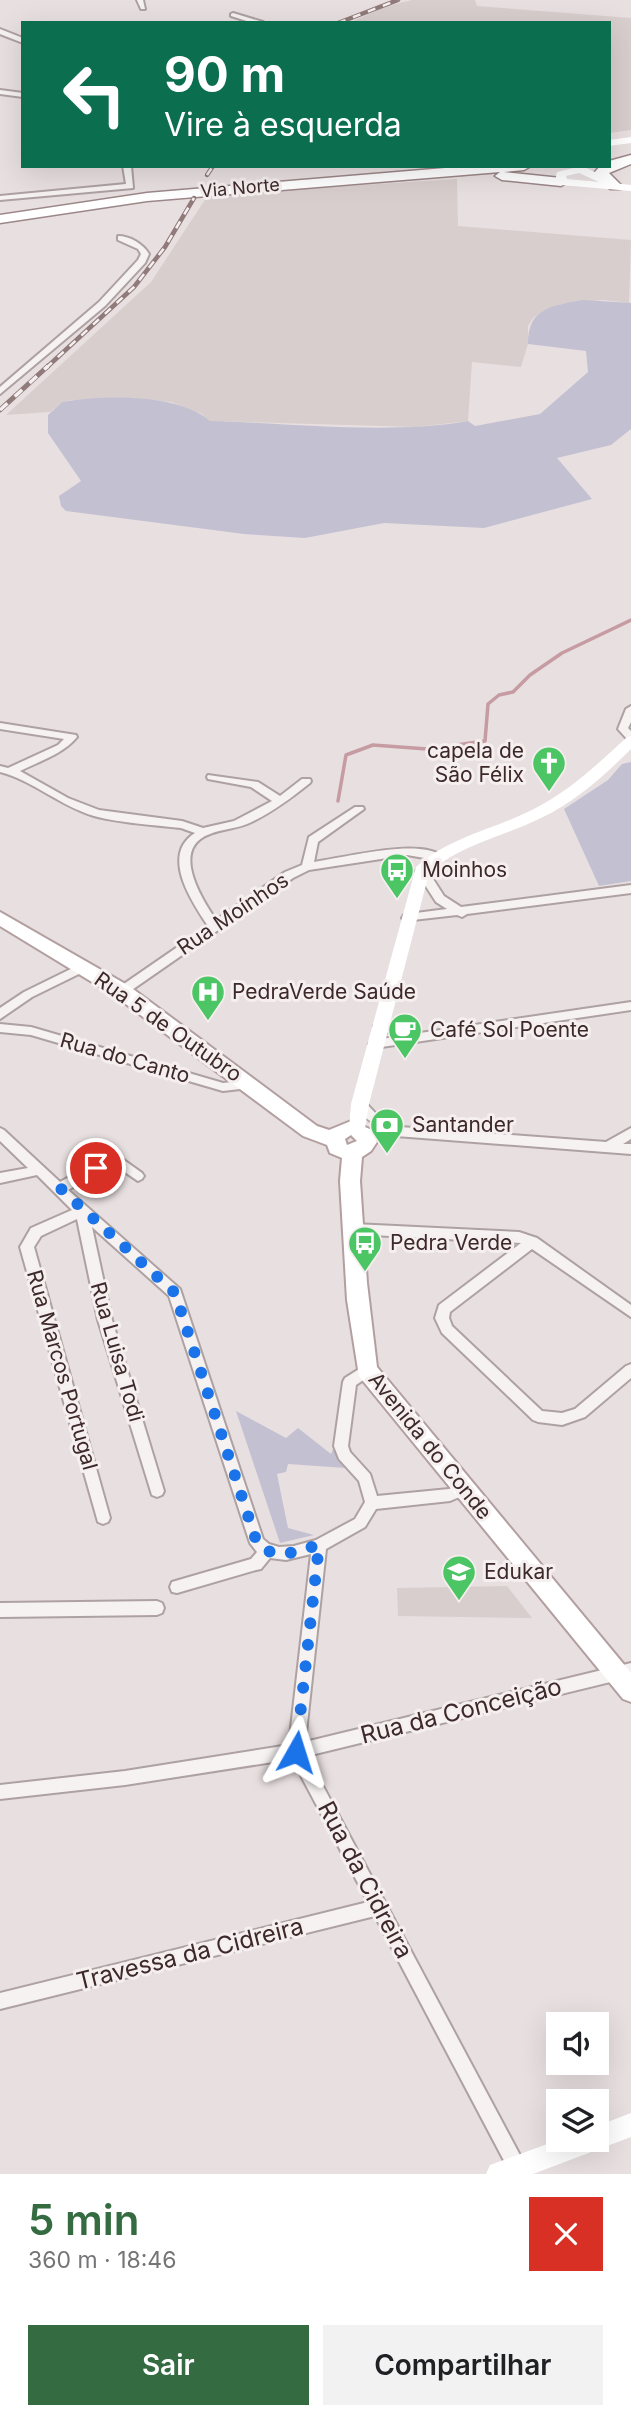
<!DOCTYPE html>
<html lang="pt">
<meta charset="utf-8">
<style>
:root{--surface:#fff;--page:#f2f2f2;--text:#202124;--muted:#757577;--accent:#346b41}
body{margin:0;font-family:Inter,sans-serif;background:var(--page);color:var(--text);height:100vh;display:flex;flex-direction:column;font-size:26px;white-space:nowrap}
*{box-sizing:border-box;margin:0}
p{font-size:23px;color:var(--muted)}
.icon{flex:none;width:38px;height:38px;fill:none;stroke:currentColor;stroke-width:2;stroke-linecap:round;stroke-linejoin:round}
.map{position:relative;height:2174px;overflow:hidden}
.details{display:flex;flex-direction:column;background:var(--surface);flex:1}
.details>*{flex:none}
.banner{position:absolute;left:21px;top:21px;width:590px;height:147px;border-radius:0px;box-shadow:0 7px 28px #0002;background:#0b6e4f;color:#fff;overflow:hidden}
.buttons{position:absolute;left:546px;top:2012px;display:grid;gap:14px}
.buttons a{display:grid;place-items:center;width:63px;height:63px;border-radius:0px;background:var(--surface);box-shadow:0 7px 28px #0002;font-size:35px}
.pin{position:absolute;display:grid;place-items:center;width:60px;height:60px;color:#fff;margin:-30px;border:4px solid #fff;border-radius:50%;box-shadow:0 2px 7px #0007}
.me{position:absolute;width:77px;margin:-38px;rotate:6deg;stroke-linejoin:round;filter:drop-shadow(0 0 5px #0008)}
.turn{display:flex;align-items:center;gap:24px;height:147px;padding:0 28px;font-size:32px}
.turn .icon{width:91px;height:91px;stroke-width:2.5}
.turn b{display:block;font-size:49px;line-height:60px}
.round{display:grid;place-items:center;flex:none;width:74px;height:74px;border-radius:0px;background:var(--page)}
.summary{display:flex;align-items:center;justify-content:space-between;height:119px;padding:0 28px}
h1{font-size:42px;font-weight:600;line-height:52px;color:var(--accent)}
.primary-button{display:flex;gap:14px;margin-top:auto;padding:14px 28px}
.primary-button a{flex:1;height:80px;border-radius:0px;background:var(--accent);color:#fff;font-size:28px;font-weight:600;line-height:80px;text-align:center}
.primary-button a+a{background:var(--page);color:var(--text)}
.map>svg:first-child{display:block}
.built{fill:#d9cece}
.green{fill:#c3c1d1}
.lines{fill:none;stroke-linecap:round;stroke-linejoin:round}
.stream{stroke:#c69ca2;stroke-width:3.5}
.street-casing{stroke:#aea1a2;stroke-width:4}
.primary-casing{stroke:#b39fa0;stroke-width:4}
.highway-casing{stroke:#9d8889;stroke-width:3}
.street{fill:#f6f2f2;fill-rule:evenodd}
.secondary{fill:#fff;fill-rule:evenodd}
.primary{fill:#fff;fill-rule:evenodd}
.highway{fill:#fff;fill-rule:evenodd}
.rail-far1-casing{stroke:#907a7a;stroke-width:4.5}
.rail-casing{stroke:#907a7a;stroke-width:5}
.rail-far1{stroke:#f5efef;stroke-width:2.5;stroke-dasharray:8;stroke-linecap:butt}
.rail{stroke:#f5efef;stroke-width:3.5;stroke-dasharray:10;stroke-linecap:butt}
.route{stroke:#1a73e8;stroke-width:12;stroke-dasharray:0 21.6}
.labels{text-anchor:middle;stroke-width:6;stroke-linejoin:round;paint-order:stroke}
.far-street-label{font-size:18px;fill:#3e292a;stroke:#f5efef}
.poi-label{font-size:21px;fill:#3e292a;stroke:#f5efef;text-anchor:start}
.street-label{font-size:21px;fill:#3e292a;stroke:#f5efef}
.near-street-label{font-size:24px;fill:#3e292a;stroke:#f5efef}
</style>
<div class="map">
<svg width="631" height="2174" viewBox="0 0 631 2174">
<rect width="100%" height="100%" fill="#e8dfe0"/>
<g class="built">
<path d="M412 0H475L477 6 631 18V130L609 133V23H349L387 6Z"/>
<path d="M457 179 458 226 631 240 629 303 603 300 562 304 545 310 533 318 528 326V344L521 367 472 362 468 421 416 427 209 421 202 414 171 402 140 399 71 400 62 402 50 412 6 415 151 282 208 195Z"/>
<path d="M507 1586 532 1618 398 1616 397 1588Z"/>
</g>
<g class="green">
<path d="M583 300 631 303V429L611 445 557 458 592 499 484 528 384 523 305 538 244 534 66 511 61 506 59 496 81 481 48 433V415L62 402C102 395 178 393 210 421 290 423 390 435 468 421L475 426 540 414 588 372 586 351 528 344C528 307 552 306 583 300Z"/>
<path d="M631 762V881L599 886 564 809 608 780 622 764Z"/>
<path d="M236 1411 286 1438 298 1428 331 1454 333 1449 346 1468 288 1464 286 1472 277 1474 288 1528 314 1535 280 1543Z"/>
</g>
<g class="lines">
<path class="stream" d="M338 801 346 755 373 745 427 749 485 741 488 704 499 695 513 692 530 675 562 653 631 620"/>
<g class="street-casing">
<g id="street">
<path d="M137 0H143L145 9H141Z"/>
<path d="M233 13 263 22 264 23H253L231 16V14Z"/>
<path d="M0 29 23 38V43L0 34Z"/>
<path d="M0 90 23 93V97L0 94Z"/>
<path d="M123 166H131L133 188 0 200V196L126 184Z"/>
<path d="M118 236C130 236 143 244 149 254L145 263 105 306 0 394V387L99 302 138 260 141 254 138 249 118 240Z"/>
<path d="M631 706V722L628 728 631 731V740L627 739 618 729 626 709Z"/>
<path d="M0 723 76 735 77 737C63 754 40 761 20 771L68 798 99 810 182 821 203 828 234 821 272 801 251 787 208 779 207 777 208 775 258 782 280 796 302 779H310L311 781 310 783C290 799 270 814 247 824 235 829 222 829 210 834 170 848 201 898 216 920L285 872 302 865 309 837 355 807H363L364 809 318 842 314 862C343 858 419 838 442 856L436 860 407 855 309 870 293 878 126 994H118L116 991 118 988 208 926C192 902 160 855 195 833L181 828C153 825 120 823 94 816 60 806 34 781 0 772V766L8 768 58 745 64 739 0 729Z"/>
<path d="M422 867 426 868 444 896 461 907 631 885V893L467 914 462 917 457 915 404 921 402 918 404 915 408 914 447 909 436 902 416 871Z"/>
<path d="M83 963 87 964 89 967 87 970 32 997 0 1019V1008L24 992Z"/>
<path d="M631 1002V1010L375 1048 369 1044 375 1040 400 1036 376 1029 374 1026 380 1022 420 1033Z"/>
<path d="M0 1024 31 1027 223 1083 249 1080 255 1084 249 1088 223 1091 31 1035 0 1032Z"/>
<path d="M360 1099 364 1101 378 1116 400 1127 606 1142 631 1128V1139L623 1144H631V1154L396 1136 365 1140 361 1138 359 1135 361 1132 382 1128C370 1122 361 1115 354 1104L356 1101Z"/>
<path d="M0 1128 4 1130 60 1182 104 1158 91 1146 93 1143 97 1141 142 1173 144 1176 142 1179 138 1181 113 1164 68 1190 180 1289 263 1539 269 1544 279 1547 294 1546 316 1540 355 1519 365 1502 359 1481 339 1459 334 1446 343 1382 345 1378 367 1364 372 1366 374 1370 372 1374 356 1385 348 1446 350 1452 370 1474 377 1496 449 1489 464 1483 469 1485 471 1489 469 1493 450 1501 376 1509 365 1527 326 1549 305 1742 631 1663V1677L307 1756 530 2174H511L375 1916 0 2009V1993L368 1902 292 1759 125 1785 0 1799V1785L125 1771 289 1745 311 1554 286 1560 270 1558 261 1569 256 1570 177 1593 172 1592 170 1587 172 1582 251 1559 257 1552 250 1543 169 1296 92 1227 112 1320 164 1491 162 1495 157 1497 152 1495 98 1320 77 1219 41 1236 34 1247 110 1518 108 1522 103 1524 98 1522 20 1247 31 1228 72 1210 37 1175 0 1183V1173L28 1168 0 1141Z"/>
<path d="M354 1224 519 1232 537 1238 631 1305V1317L532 1249 450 1312 449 1318 452 1326 542 1411 562 1413 575 1409 626 1366 631 1364V1378L585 1417 562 1425 538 1422 533 1420 442 1333 435 1318 439 1305 521 1243 354 1234 349 1233 348 1229 349 1225Z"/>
<path d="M157 1601 162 1603 164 1608 162 1613 157 1615 0 1617V1603Z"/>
</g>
</g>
<g class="primary-casing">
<path id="primary" d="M0 912 129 986 317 1126 329 1130 351 1121 372 1130 377 1142 371 1151 362 1157 360 1181 367 1283 377 1367 631 1673V1702L623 1699 359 1376 347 1300 340 1181 342 1158 330 1153 327 1145 303 1136 115 996 0 926ZM351 1135 357 1141 347 1145 345 1139Z"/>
</g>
<g class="highway-casing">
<g id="highway">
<path d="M631 155V164L609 173 622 186 620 189H610L594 173 600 166H609V161Z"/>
<path d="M469 166H531L524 170 504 172 561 178 568 182 561 186 502 180 495 176 500 172 147 201 0 223V215L147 193Z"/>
</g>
</g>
<use href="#street" class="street"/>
<g class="secondary">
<path d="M631 137V143L609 146V140Z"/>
<path d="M582 166 612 180 613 183 631 185V191L561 185 555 182 557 172ZM579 173 599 182 567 179 566 176Z"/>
<path d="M631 736V749C604 776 575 802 541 818 503 837 461 844 429 873L369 1104 364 1134H352L349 1129 351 1104 416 867C450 837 492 830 532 810 568 792 597 765 626 738Z"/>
<path d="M631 2113V2137L533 2174H486L490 2165 558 2140H597V2126Z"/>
</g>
<use href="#primary" class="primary"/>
<use href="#highway" class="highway"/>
<g class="rail-far1-casing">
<g id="rail-far1">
<path d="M338 23 398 0"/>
<path d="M207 175 213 166"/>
<path d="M46 368 134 287 165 247 194 198"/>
</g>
</g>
<g class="rail-casing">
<path id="rail" d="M0 410 48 366"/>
</g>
<use href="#rail-far1" class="rail-far1"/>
<use href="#rail" class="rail"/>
</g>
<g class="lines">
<path class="route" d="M96 1168 60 1188 175 1293 257 1543C276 1562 296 1551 319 1545L296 1752"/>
</g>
<defs>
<g id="church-pin" transform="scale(1.75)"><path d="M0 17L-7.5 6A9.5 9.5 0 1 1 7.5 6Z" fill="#4cc564" stroke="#f5efef"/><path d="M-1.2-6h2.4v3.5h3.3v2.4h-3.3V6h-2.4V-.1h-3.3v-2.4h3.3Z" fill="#fff"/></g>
<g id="bus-pin" transform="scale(1.75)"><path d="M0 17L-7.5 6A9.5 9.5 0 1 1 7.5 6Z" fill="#4cc564" stroke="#f5efef"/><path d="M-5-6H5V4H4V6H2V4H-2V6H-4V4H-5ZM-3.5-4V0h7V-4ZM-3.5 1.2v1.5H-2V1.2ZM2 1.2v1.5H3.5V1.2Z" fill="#fff"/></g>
<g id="hospital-pin" transform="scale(1.75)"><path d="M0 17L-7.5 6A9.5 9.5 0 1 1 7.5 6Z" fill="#4cc564" stroke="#f5efef"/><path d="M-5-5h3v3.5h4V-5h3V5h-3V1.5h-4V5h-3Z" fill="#fff"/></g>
<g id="cafe-pin" transform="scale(1.75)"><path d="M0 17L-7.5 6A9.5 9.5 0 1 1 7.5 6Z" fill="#4cc564" stroke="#f5efef"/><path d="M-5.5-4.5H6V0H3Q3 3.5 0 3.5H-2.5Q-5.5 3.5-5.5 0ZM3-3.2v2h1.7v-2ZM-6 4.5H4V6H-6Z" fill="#fff"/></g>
<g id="bank-pin" transform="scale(1.75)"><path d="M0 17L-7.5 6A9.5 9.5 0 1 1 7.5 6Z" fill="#4cc564" stroke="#f5efef"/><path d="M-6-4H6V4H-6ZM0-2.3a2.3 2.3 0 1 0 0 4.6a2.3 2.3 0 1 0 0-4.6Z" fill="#fff"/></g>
<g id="school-pin" transform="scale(1.75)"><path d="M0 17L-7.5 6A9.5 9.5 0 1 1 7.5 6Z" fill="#4cc564" stroke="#f5efef"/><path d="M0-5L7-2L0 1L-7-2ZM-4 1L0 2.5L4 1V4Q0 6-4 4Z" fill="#fff"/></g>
</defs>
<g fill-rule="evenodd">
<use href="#church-pin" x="549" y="763"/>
<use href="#bus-pin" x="397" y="870"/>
<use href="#hospital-pin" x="208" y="992"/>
<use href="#cafe-pin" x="405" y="1030"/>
<use href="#bank-pin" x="387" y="1125"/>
<use href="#bus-pin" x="365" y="1243"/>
<use href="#school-pin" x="459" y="1572"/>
</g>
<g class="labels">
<g class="far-street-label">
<text transform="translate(240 188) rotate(-5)" y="6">Via Norte</text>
</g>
<g class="poi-label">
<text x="524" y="758" text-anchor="end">capela de<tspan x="524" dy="24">São Félix</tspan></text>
<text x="422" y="877">Moinhos</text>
<text x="232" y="999">PedraVerde Saúde</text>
<text x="430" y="1037">Café Sol Poente</text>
<text x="412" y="1132">Santander</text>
<text x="390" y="1250">Pedra Verde</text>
<text x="484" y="1579">Edukar</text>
</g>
<g class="street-label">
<text transform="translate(233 914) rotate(-34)" y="7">Rua Moínhos</text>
<text transform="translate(168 1027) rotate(35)" y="7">Rua 5 de Outubro</text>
<text transform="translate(125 1058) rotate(16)" y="7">Rua do Canto</text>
<text transform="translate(117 1352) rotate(74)" y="7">Rua Luisa Todi</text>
<text transform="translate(62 1370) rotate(74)" y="7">Rua Marcos Portugal</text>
<text transform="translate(430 1446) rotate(51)" y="7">Avenida do Conde</text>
</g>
<g class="near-street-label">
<text transform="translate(461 1711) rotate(-14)" y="8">Rua da Conceição</text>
<text transform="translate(365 1880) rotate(62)" y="8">Rua da Cidreira</text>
<text transform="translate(190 1954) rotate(-14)" y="8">Travessa da Cidreira</text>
</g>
</g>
</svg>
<div class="buttons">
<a><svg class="icon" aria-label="sound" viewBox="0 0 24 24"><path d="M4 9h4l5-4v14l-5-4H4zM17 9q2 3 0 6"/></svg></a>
<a><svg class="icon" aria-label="layers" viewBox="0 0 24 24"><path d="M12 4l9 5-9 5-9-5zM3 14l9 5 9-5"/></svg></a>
</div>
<div class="pin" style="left:96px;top:1168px;background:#d93025"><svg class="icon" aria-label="arrive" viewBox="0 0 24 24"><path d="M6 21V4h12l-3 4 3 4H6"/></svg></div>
<svg class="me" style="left:296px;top:1752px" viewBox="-20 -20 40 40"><path d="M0-17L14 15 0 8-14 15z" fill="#1a73e8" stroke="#fff" stroke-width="4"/></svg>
<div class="banner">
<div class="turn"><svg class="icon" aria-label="left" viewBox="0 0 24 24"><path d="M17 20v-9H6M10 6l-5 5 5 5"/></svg><div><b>90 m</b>Vire à esquerda</div></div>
</div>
</div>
<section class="details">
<div class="summary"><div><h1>5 min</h1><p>360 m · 18:46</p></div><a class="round" style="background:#d93025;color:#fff"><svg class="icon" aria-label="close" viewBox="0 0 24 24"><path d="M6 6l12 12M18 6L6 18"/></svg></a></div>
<div class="primary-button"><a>Sair</a><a>Compartilhar</a></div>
</section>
